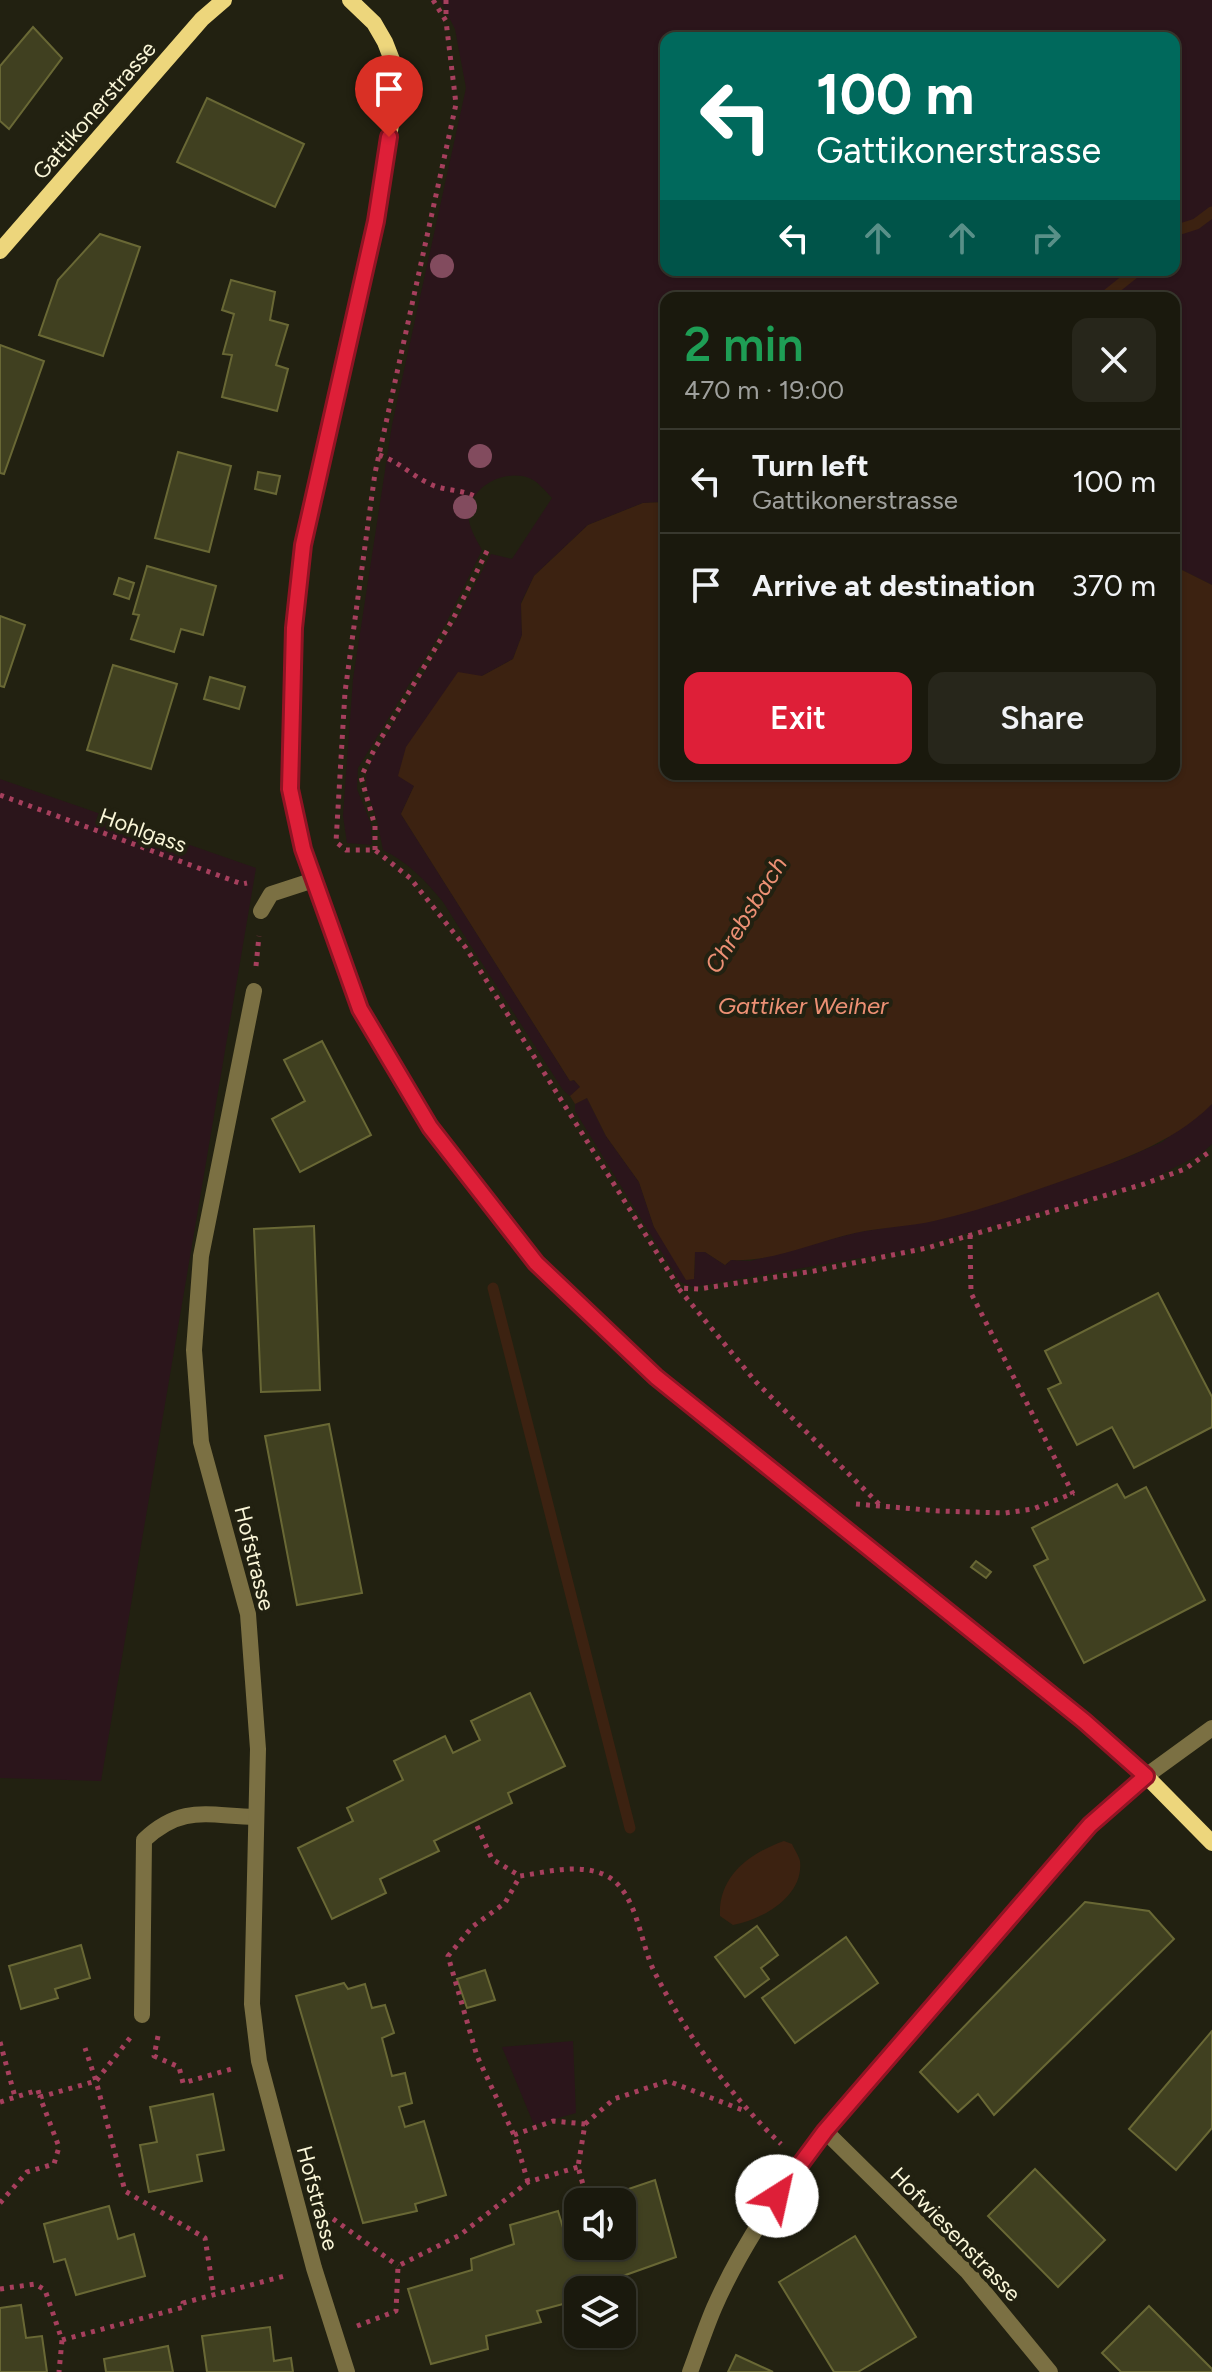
<!DOCTYPE html>
<meta charset="utf-8">
<style>
:root{--surface:#1a190d;--page:#27261b;--text:#f1f3f6;--muted:#9fa09d;--line:#38382e;--accent:#de1f38}
body{margin:0;font-family:Figtree,sans-serif;background:var(--page);color:var(--text);height:100vh;display:flex;flex-direction:column;font-size:30px;white-space:nowrap}
*{box-sizing:border-box;margin:0}
p{font-size:26px;color:var(--muted)}
.icon{flex:none;width:44px;height:44px;fill:none;stroke:currentColor;stroke-width:2;stroke-linecap:round;stroke-linejoin:round}
.map{position:relative;flex:1;overflow:hidden}
.side{position:absolute;left:660px;top:292px;width:520px;height:488px;display:flex;flex-direction:column;background:var(--surface);border-radius:16px;box-shadow:0 2px 6px #0004,0 0 0 2px var(--line)}
.side>*{flex:none}
.banner{position:absolute;left:660px;top:32px;width:520px;height:244px;border-radius:16px;box-shadow:0 2px 6px #0004,0 0 0 2px var(--line);background:#00695c;color:#fff;overflow:hidden}
.buttons{position:absolute;left:564px;top:2188px;display:grid;gap:16px}
.buttons a{display:grid;place-items:center;width:72px;height:72px;border-radius:16px;background:var(--surface);box-shadow:0 2px 6px #0004,0 0 0 2px var(--line);font-size:40px}
.pin{position:absolute;display:grid;place-items:center;width:68px;height:68px;color:#fff;margin:-82px -34px;border-radius:50% 50% 50% 0;rotate:-45deg;box-shadow:0 0 8px #0007}
.pin .icon{rotate:45deg}
.me{position:absolute;width:88px;margin:-44px;rotate:35deg;stroke-linejoin:round;filter:drop-shadow(0 0 6px #0008)}
.turn{display:flex;align-items:center;gap:28px;height:168px;padding:0 24px;font-size:36px}
.turn .icon{width:104px;height:104px;stroke-width:2.5}
.turn b{display:block;font-size:56px;line-height:68px}
.lanes{display:flex;align-items:center;height:76px;padding:0 24px;background:#0003;justify-content:center;gap:40px;direction:ltr}
.lanes .off{opacity:.35}
.round{display:grid;place-items:center;flex:none;width:84px;height:84px;border-radius:16px;background:var(--page)}
.summary{display:flex;align-items:center;justify-content:space-between;height:136px;padding:0 24px}
h1{font-size:48px;font-weight:600;line-height:60px;color:#1e9e55}
.action{display:flex;gap:16px;margin-top:auto;padding:16px 24px}
.action a{flex:1;height:92px;border-radius:16px;background:var(--accent);color:#fff;font-size:32px;font-weight:600;line-height:92px;text-align:center}
.action a+a{background:var(--page);color:var(--text)}
ul{padding:0;list-style:none}
li{display:flex;align-items:center;gap:24px;height:104px;padding:0 24px;border-top:2px solid var(--line)}
li div{flex:1}
li b{display:block;font-size:30px}
li em{font-style:normal}
.map>svg:first-child{display:block}
.green{fill:#2b151b;fill-rule:evenodd}
.water{fill:#3c2211}
.lines{fill:none;stroke-linecap:round;stroke-linejoin:round}
.stream{stroke:#3c2211;stroke-width:11}
.building{fill:#404020;stroke:#696835;stroke-width:2}
.path{stroke:#a63f5d;stroke-width:5;stroke-dasharray:4 6;stroke-linecap:butt}
.service{stroke:#7b7043;stroke-width:16}
.minor{stroke:#7b7043;stroke-width:16}
.secondary{stroke:#edd67c;stroke-width:16}
.tree{fill:#824b5e}
.route-casing{stroke:#901424;stroke-width:20}
.route{stroke:#de1f38;stroke-width:14}
.labels{text-anchor:middle;stroke-width:8;stroke-linejoin:round;paint-order:stroke}
.street-label{font-size:22px;fill:#faf6d8;stroke:#222111}
.water-label{font-size:24px;font-style:italic;fill:#ec9074;stroke:#222111}
</style>
<div class="map">
<svg width="1212" height="2372" viewBox="0 0 1212 2372">
<rect width="100%" height="100%" fill="#222111"/>
<g class="green">
<path d="M440 0H1212V585L1174 566V298H666V502L643 503 588 525 534 576 521 603 522 635 513 659 482 676 414 786 401 814 570 1081 574 1080 581 1088 570 1096 563 1090 443 902C425 880 409 863 383 850L377 820 366 789V775L373 757 458 617 491 554 512 559 552 498C546 492 538 481 529 478 502 468 464 490 469 521 471 531 477 541 482 550L445 625 358 768 357 789 371 824 372 845 347 843 343 816 353 679 392 425 466 88 455 29ZM666 38H1174V270H666Z"/>
<path d="M0 779 256 868 101 1781 0 1778Z"/>
<path d="M587 1098 606 1136 639 1182 654 1227 694 1279 695 1252H705L725 1265 731 1260 750 1261 858 1232 932 1221 1012 1198 1123 1159 1162 1142 1212 1104V1144L1201 1154 1148 1181 912 1249 693 1287 680 1282 575 1111V1104Z"/>
<path d="M573 2041 576 2113 534 2125 502 2047Z"/>
</g>
<g class="water">
<path d="M666 502V774H1174V566L1212 585V1104C1171 1145 1115 1162 1062 1181 1020 1196 977 1211 934 1221 908 1227 881 1227 855 1233 815 1242 773 1262 731 1260L725 1265 705 1252H695L694 1279 686 1280 654 1227 639 1182 606 1136 587 1098 575 1104 570 1096 580 1087 574 1080 570 1081 401 814 414 786 398 776 406 747 458 672 482 676 513 659 522 635 521 604 534 576 588 525 643 503Z"/>
<path d="M784 1841 792 1844C794 1849 799 1856 800 1861 804 1897 761 1920 733 1925L720 1916C718 1876 750 1853 784 1841Z"/>
</g>
<g class="lines">
<g class="stream">
<path d="M1174 231 1196 224 1212 212"/>
<path d="M1103 298 1138 270"/>
<path d="M493 1288 630 1828"/>
</g>
</g>
<g class="building">
<path d="M33 27 62 58 9 129 0 121V66Z"/>
<path d="M207 98 304 144 275 207 177 162Z"/>
<path d="M100 234 140 247 103 356 39 335 58 280Z"/>
<path d="M231 280 275 292 270 320 288 325 276 365 288 369 277 411 222 397 232 355 223 354 234 314 222 310Z"/>
<path d="M0 345 44 361 4 474 0 473Z"/>
<path d="M178 452 231 466 209 552 155 538Z"/>
<path d="M258 472 280 476 276 494 255 489Z"/>
<path d="M147 566 216 586 203 635 181 629 174 652 131 639 139 615 133 614Z"/>
<path d="M119 578 134 583 129 599 114 594Z"/>
<path d="M0 616 25 625 4 687 0 686Z"/>
<path d="M113 665 177 684 151 769 87 750Z"/>
<path d="M210 677 245 687 239 709 204 699Z"/>
<path d="M322 1041 371 1135 300 1172 272 1119 305 1101 284 1060Z"/>
<path d="M314 1226 320 1390 261 1392 254 1229Z"/>
<path d="M1158 1293 1212 1397V1427L1134 1468 1112 1427 1077 1445 1048 1389 1061 1383 1045 1351Z"/>
<path d="M329 1424 362 1593 297 1605 265 1436Z"/>
<path d="M1117 1484 1125 1498 1146 1487 1205 1600 1084 1663 1034 1566 1048 1559 1032 1528Z"/>
<path d="M976 1561 991 1572 986 1578 971 1567Z"/>
<path d="M530 1693 565 1766 508 1793 512 1803 434 1841 439 1851 380 1879 386 1893 332 1919 298 1848 353 1821 347 1808 403 1780 394 1761 445 1736 453 1753 480 1740 471 1721Z"/>
<path d="M1085 1902 1149 1911 1174 1939 994 2115 978 2094 958 2112 920 2072Z"/>
<path d="M757 1926 778 1955 761 1968 769 1979 745 1997 715 1957Z"/>
<path d="M846 1937 878 1983 795 2043 762 1998Z"/>
<path d="M81 1945 90 1978 55 1989 58 1998 21 2009 9 1966Z"/>
<path d="M485 1970 495 2000 467 2008 457 1979Z"/>
<path d="M344 1983 348 1989 365 1984 372 2008 385 2005 394 2033 382 2038 392 2076 405 2073 412 2103 399 2107 405 2127 424 2121 446 2195 415 2204 417 2211 363 2223 296 1996Z"/>
<path d="M1212 2031V2128L1176 2170 1129 2129Z"/>
<path d="M213 2094 224 2150 197 2155 202 2181 149 2192 140 2145 157 2142 150 2107Z"/>
<path d="M1035 2169 1105 2240 1058 2287 988 2216Z"/>
<path d="M655 2180 676 2257 620 2277 622 2288 578 2290V2300L537 2311 541 2322 486 2336 488 2349 431 2364 408 2289 472 2270 471 2259 514 2244 510 2225 558 2211 564 2231 578 2227V2246H622V2202L593 2201Z"/>
<path d="M109 2206 118 2239 134 2234 145 2276 76 2295 65 2259 54 2262 44 2224Z"/>
<path d="M855 2236 916 2337 858 2372H834L779 2282Z"/>
<path d="M21 2305 26 2338 42 2336 47 2372H0V2308Z"/>
<path d="M1149 2306 1212 2369V2372H1121L1102 2353Z"/>
<path d="M270 2327 274 2361 291 2358 293 2372H207L202 2336Z"/>
<path d="M168 2346 173 2372H106L104 2359Z"/>
<path d="M736 2355 773 2372H728Z"/>
</g>
<g class="lines">
<g class="path">
<path d="M433 0 446 21 456 104 375 473 345 692 336 842 346 850H375L410 878 466 948 679 1288 699 1289 814 1271 927 1248 1144 1184 1185 1169 1212 1150"/>
<path d="M446 0V20"/>
<path d="M379 455C398 461 411 475 430 484 444 491 460 489 474 496"/>
<path d="M0 795 242 884 247 883"/>
<path d="M375 850V826L361 777 374 750 453 619 488 549"/>
<path d="M256 966 259 936"/>
<path d="M970 1235 971 1293 1073 1494"/>
<path d="M679 1289 756 1382 880 1505"/>
<path d="M856 1504 939 1511 1005 1513 1033 1509 1074 1493"/>
<path d="M477 1826 492 1859 520 1876"/>
<path d="M158 2036 154 2056 179 2067 183 2083 235 2068"/>
<path d="M130 2038 96 2081 125 2191 205 2238 214 2295"/>
<path d="M0 2042 15 2097"/>
<path d="M0 2102 38 2090 40 2097"/>
<path d="M585 2124 614 2099 668 2081 745 2111"/>
<path d="M514 2135 553 2121 585 2124 578 2167 588 2202"/>
<path d="M528 2182 514 2135 477 2056 448 1956 472 1927 505 1903 520 1876C547 1872 579 1863 605 1875 637 1890 640 1943 654 1971 685 2033 731 2097 781 2144"/>
<path d="M0 2203 27 2172 54 2164 59 2147 40 2097 96 2081 85 2048"/>
<path d="M325 2213 398 2266"/>
<path d="M0 2289 35 2284 45 2290 62 2340 59 2372"/>
<path d="M357 2326 396 2311 398 2266 460 2235 528 2182 578 2167"/>
<path d="M62 2340 184 2307 183 2303 288 2275"/>
</g>
<path class="service" d="M142 2015 144 1840C182 1804 208 1816 255 1817"/>
<g class="minor">
<path d="M261 911 271 894 314 880"/>
<path d="M254 991 201 1256 194 1350 201 1442 248 1614 258 1749 252 2004 259 2061 314 2268 347 2372"/>
<path d="M825 2131 967 2271 1050 2372"/>
<path d="M690 2372C698 2351 705 2329 714 2308 742 2244 783 2186 825 2131L1090 1825 1146 1776 1212 1728"/>
</g>
<g class="secondary">
<path d="M350 0 374 23 385 42 392 60 396 92 376 221 303 545 294 628 290 789 303 849 360 1009 430 1127 536 1263 656 1377 1084 1721 1146 1776 1212 1843"/>
<path d="M0 251 202 19 224 0"/>
</g>
</g>
<g class="tree">
<circle cx="442" cy="266" r="12"/>
<circle cx="480" cy="456" r="12"/>
<circle cx="465" cy="507" r="12"/>
</g>
<g class="lines">
<g class="route-casing">
<path id="route" d="M389 137 376 221 303 545 294 628 290 789 303 849 360 1009 430 1127 536 1263 656 1377 1084 1721 1146 1776 1090 1825 825 2131 777 2196"/>
</g>
<use href="#route" class="route"/>
</g>
<g class="labels">
<g class="street-label">
<text transform="translate(94 110) rotate(-49)" y="8">Gattikonerstrasse</text>
<text transform="translate(143 830) rotate(20)" y="8">Hohlgass</text>
<text transform="translate(255 1558) rotate(76)" y="8">Hofstrasse</text>
<text transform="translate(318 2198) rotate(75)" y="8">Hofstrasse</text>
<text transform="translate(956 2234) rotate(46)" y="8">Hofwiesenstrasse</text>
</g>
<g class="water-label">
<text transform="translate(746 915) rotate(-58)" y="8">Chrebsbach</text>
<text x="803" y="1014">Gattiker Weiher</text>
</g>
</g>
</svg>
<div class="buttons">
<a><svg class="icon" aria-label="sound" viewBox="0 0 24 24"><path d="M4 9h4l5-4v14l-5-4H4zM17 9q2 3 0 6"/></svg></a>
<a><svg class="icon" aria-label="layers" viewBox="0 0 24 24"><path d="M12 4l9 5-9 5-9-5zM3 14l9 5 9-5"/></svg></a>
</div>
<div class="pin" style="left:389px;top:137px;background:#d93025"><svg class="icon" aria-label="arrive" viewBox="0 0 24 24"><path d="M6 21V4h12l-3 4 3 4H6"/></svg></div>
<svg class="me" style="left:777px;top:2196px" viewBox="-20 -20 40 40"><circle r="19" fill="#fff"/><path d="M0-13L10 11 0 6-10 11z" fill="#de1f38"/></svg>
<div class="banner">
<div class="turn"><svg class="icon" aria-label="left" viewBox="0 0 24 24"><path d="M17 20v-9H6M10 6l-5 5 5 5"/></svg><div><b>100 m</b>Gattikonerstrasse</div></div>
<div class="lanes"><svg class="icon" aria-label="left" viewBox="0 0 24 24"><path d="M17 20v-9H6M10 6l-5 5 5 5"/></svg><svg class="icon off" aria-label="ahead" viewBox="0 0 24 24"><path d="M12 20V5M6 11l6-6 6 6"/></svg><svg class="icon off" aria-label="ahead" viewBox="0 0 24 24"><path d="M12 20V5M6 11l6-6 6 6"/></svg><svg class="icon off" aria-label="right" viewBox="0 0 24 24"><path d="M7 20v-9h11M14 6l5 5-5 5"/></svg></div>
</div>
<section class="side">
<div class="summary"><div><h1>2 min</h1><p>470 m · 19:00</p></div><a class="round"><svg class="icon" aria-label="close" viewBox="0 0 24 24"><path d="M6 6l12 12M18 6L6 18"/></svg></a></div>
<ul>
<li><svg class="icon" aria-label="left" viewBox="0 0 24 24"><path d="M17 20v-9H6M10 6l-5 5 5 5"/></svg><div><b>Turn left</b><p>Gattikonerstrasse</p></div><em>100 m</em></li>
<li><svg class="icon" aria-label="arrive" viewBox="0 0 24 24"><path d="M6 21V4h12l-3 4 3 4H6"/></svg><div><b>Arrive at destination</b></div><em>370 m</em></li>
</ul>
<div class="action"><a>Exit</a><a>Share</a></div>
</section>
</div>
